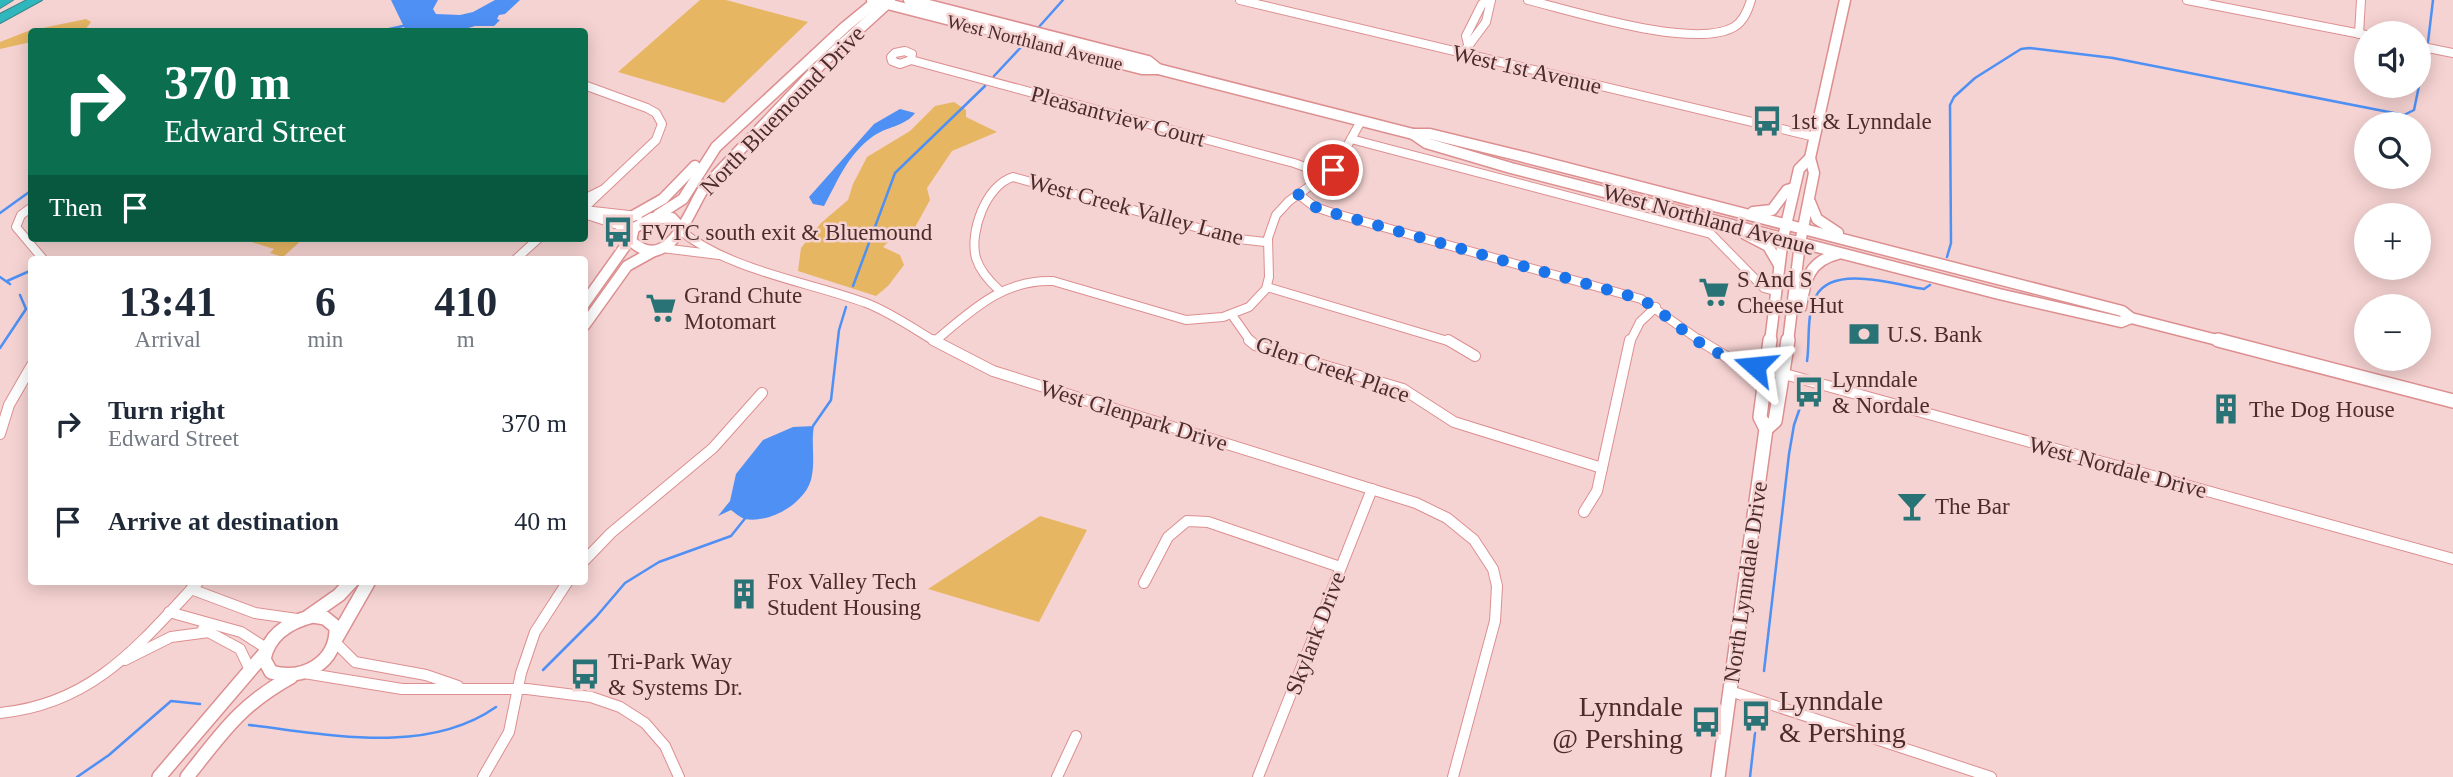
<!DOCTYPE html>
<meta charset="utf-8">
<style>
:root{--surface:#fff;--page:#f2f2f3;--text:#1f2937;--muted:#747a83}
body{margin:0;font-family:Georgia,serif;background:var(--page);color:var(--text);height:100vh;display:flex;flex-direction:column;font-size:26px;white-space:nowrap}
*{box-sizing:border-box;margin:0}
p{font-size:23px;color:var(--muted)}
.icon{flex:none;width:38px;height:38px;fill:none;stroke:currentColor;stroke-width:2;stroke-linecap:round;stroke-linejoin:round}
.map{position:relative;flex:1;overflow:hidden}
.details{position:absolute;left:28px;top:256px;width:560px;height:329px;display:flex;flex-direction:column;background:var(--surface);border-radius:7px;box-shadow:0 4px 18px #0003}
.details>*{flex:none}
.hud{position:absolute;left:28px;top:28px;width:560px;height:214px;border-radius:7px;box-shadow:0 4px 18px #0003;background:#0b6e4f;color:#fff;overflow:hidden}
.buttons{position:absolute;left:2354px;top:21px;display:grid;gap:14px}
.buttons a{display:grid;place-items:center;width:77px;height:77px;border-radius:50%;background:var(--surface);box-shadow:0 4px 18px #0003;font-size:35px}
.pin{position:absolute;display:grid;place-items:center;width:60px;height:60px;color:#fff;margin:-30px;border:4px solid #fff;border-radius:50%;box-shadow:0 2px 7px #0007}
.me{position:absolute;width:77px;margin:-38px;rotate:288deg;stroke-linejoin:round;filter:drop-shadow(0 0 5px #0008)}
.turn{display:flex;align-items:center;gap:24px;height:147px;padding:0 21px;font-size:32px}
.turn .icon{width:91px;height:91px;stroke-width:2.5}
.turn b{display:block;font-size:49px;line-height:60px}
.then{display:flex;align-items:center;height:66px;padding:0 21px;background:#0003;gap:14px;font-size:26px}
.eta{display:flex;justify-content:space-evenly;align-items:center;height:119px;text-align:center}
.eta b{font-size:42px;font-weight:800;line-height:49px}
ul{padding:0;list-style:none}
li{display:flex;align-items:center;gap:21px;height:98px;padding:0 21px}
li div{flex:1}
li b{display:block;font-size:26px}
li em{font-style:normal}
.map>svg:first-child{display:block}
.green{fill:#e7b663}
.water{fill:#4f90f5}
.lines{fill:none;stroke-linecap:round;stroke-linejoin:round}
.stream{stroke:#4f90f5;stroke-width:2.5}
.minor-far1-casing{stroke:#dd8f90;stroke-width:10}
.minor-casing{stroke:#dd8f90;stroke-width:12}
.secondary-far1-casing{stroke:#dd8f90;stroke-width:13}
.secondary-casing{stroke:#dd8f90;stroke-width:16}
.motorway-casing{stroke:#39868a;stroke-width:2}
.minor-far1{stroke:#fff;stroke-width:8}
.minor{stroke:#fff;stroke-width:10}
.secondary-far1{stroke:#fff;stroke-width:10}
.secondary{stroke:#fff;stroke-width:13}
.motorway{fill:#30b7bd;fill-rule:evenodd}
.route{stroke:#1a73e8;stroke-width:12;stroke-dasharray:0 21.6}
.labels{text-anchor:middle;stroke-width:5;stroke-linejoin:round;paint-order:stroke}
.far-street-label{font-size:19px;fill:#4b2b2b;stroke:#f5d3d2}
.street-label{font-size:23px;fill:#4b2b2b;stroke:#f5d3d2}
.poi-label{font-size:23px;fill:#4b2b2b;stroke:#f5d3d2;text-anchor:start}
.near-poi-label{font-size:28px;fill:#4b2b2b;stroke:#f5d3d2;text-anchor:start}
</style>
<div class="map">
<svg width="2453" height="777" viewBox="0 0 2453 777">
<rect width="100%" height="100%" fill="#f5d3d2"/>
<g class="green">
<path d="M700 0H726L808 22 724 103 618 72Z"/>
<path d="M86 19 91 22 84 31 32 32 31 42 0 49V42L28 31Z"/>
<path d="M954 102 966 110V117L997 132 952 151 927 188 930 200 913 231 892 238 883 247 900 255 904 265 888 286 876 296 798 271 801 248 821 223 848 200 853 184 867 157 910 131 935 106Z"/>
<path d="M252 238H304L283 257 270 253 274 249 248 241Z"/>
<path d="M1040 516 1087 530 1039 622 928 589Z"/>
</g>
<g class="water">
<path d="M391 0H438L433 9 436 14 460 15 473 12 495 0H520L505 14 499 15 497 19 500 20 494 26H475L458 31 405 29Z"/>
<path d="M900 109 915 113C906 126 885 127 872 137 846 157 839 179 824 206L813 204 809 197 874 124Z"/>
<path d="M814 426C811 442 815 459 812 475 809 501 771 524 745 519 741 518 735 513 731 510L718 516 730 501 736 474 763 440 793 427Z"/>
</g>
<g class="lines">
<g class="stream">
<path d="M1038 28 1063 0"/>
<path d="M376 32 403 26"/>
<path d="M2428 42 2433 0"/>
<path d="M994 76 1024 44"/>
<path d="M0 213 32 190"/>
<path d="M1947 257 1951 243 1950 105 1954 97 1975 78 2021 49 2029 48 2113 58 2404 115 2414 110 2426 52"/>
<path d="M0 277 10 284"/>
<path d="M7 281 32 270"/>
<path d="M853 286 895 173 985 86"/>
<path d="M0 348 26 309 20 295"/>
<path d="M1807 361C1810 342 1806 314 1816 296 1833 264 1897 285 1924 289L1930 285"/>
<path d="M813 426 831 400 839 330 846 307"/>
<path d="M543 670 596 617 625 583 659 562 731 536 747 516"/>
<path d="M1764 671 1789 454 1794 425 1803 399"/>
<path d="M249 725C328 734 426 756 496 707"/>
<path d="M77 777 109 755 171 701 200 704"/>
<path d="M1750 777 1755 733"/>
</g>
<g class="minor-far1-casing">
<g id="minor-far1">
<path d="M1240 0 1815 137"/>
<path d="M1528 0C1573 11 1694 50 1734 27 1744 21 1748 10 1751 0"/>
<path d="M2187 0 2366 35"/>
<path d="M2359 34 2361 0"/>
<path d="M1468 44 1466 36 1482 4 1491 0"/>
<path d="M2418 46 2453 53"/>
<path d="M905 51 912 54 911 60 900 64 892 61 891 57 895 53Z"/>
<path d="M1463 53 1486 22 1491 0"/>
<path d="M911 60 1294 163 1311 169 1322 177"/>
<path d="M584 85 647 108 656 113 662 124 656 140 584 208"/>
<path d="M1351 139 1711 234 1764 288 1775 291"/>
<path d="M1298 194 1315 207 1333 213 1641 299 1702 342"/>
<path d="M584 199 602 190"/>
<path d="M32 207 21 215 16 227 43 259"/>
<path d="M584 210 638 216"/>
<path d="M584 214 618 225 631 235"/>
<path d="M681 231C731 271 806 281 866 303 890 312 914 329 936 342"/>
<path d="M662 248 719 255"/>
<path d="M516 259 539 238"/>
<path d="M1267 287 1451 342"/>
<path d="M999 290C989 281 980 271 976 258 969 232 986 185 1013 177L1239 239 1265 242"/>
<path d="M1232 315 1251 342"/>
<path d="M935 341C971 311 1003 279 1053 281L1186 320 1223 317 1249 307 1266 289 1269 277 1268 238 1276 215 1289 201 1335 168 1361 121"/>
<path d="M1630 342 1640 322 1656 307"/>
</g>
</g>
<g class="minor-casing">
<g id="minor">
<path d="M933 340 993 371 1416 503 1447 518 1474 540 1493 569 1497 586 1495 621 1453 777"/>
<path d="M1249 340 1255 345 1403 389 1454 422 1602 468"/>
<path d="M1448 340 1475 356"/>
<path d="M1699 340 1730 359 2453 559"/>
<path d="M0 434 9 405 32 365"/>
<path d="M1584 512 1597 491 1630 340"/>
<path d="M584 561 611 533 713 448 762 393"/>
<path d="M1144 583 1168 537 1187 521 1208 522 1340 567"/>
<path d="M191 589 255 613 297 619"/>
<path d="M169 612 241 632 266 648"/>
<path d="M203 629 240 649 250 670"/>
<path d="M336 643 355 662 426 675 458 686"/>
<path d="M125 660 171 637 209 632"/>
<path d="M304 673 402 689H527L591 697 620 707 645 723 665 746 679 777"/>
<path d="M1730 691 1991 777"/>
<path d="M0 713C93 704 139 645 199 581"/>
<path d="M483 777 509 732 521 673 535 632 568 581"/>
<path d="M1057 777 1076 736"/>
<path d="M1258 777 1372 489"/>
</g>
</g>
<g class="secondary-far1-casing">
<g id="secondary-far1">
<path d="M872 0 1142 69H1158L1413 134H1430L1520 156 2122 311 2131 318 2225 342"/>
<path d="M909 0 1148 61 1158 69"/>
<path d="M1413 134 1426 143 1511 168 1999 294 2121 322 2131 318"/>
<path d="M1810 202 1817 219 1838 233"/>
<path d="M1753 212 1772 210 1787 190 1794 188"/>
<path d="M658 215 683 199 716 147 845 27 878 0"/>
<path d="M633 216 663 199 695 166"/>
<path d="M681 228 672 218H652L634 228 631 241C669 275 689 211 704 188L825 60 890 1"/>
<path d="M1745 234 1768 246 1779 265"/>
<path d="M584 304 631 238"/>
<path d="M1791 311 1801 307C1805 280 1809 261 1838 254"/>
<path d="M584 326 627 266 654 251"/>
<path d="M1770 342 1783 238 1799 169 1810 158"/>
<path d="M1788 342 1800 243 1814 173 1810 158 1845 0"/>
</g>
</g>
<g class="secondary-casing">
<g id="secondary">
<path d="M2218 340 2453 401"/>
<path d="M1766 429 1775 421 1788 340"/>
<path d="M309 616 339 595 352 581"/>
<path d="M313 616 325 618 336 627C337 663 303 681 271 672L264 659C269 634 289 622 313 616Z"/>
<path d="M337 637 369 581"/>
<path d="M159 777 264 654"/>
<path d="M187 777C222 733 240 705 291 677"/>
<path d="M1718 777 1766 429 1760 417 1770 340"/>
</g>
</g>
<g class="motorway-casing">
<g id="motorway">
<path d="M0 0H13L0 8Z"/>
<path d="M27 0H42L0 23V14Z"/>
</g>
</g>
<use href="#minor-far1" class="minor-far1"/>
<use href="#minor" class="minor"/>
<use href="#secondary-far1" class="secondary-far1"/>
<use href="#secondary" class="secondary"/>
<use href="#motorway" class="motorway"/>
</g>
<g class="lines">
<path class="route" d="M1333 170 1298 194 1315 207 1333 213 1641 299C1662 311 1678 328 1699 342 1716 354 1735 360 1755 366"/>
</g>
<defs>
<g id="bus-bare" transform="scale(2.415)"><path d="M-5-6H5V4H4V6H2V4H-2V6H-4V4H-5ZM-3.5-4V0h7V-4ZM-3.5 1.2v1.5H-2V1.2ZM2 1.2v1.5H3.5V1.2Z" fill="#297376" stroke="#f5d3d2" stroke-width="2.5" paint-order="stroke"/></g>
<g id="supermarket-bare" transform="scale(2.415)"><path d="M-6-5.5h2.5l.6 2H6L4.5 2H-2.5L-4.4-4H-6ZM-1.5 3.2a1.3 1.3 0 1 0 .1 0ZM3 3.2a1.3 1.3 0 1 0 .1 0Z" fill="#297376" stroke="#f5d3d2" stroke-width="2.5" paint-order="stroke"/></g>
<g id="bank-bare" transform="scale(2.415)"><path d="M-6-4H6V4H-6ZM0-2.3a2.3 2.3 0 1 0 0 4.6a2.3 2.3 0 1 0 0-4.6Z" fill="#297376" stroke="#f5d3d2" stroke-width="2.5" paint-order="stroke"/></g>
<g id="building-bare" transform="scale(2.415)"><path d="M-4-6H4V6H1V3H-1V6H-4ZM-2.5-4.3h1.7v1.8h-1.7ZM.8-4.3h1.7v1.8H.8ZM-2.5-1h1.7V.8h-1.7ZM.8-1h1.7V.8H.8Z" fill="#297376" stroke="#f5d3d2" stroke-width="2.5" paint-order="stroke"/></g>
<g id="bar-bare" transform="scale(2.415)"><path d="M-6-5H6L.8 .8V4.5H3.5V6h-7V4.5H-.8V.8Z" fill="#297376" stroke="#f5d3d2" stroke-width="2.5" paint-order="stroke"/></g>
</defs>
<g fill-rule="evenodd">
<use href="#bus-bare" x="1767" y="121"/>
<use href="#bus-bare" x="618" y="232"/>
<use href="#supermarket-bare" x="1714" y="292"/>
<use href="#supermarket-bare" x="661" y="308"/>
<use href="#bank-bare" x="1864" y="334"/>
<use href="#bus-bare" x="1809" y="392"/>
<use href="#building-bare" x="2226" y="409"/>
<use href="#bar-bare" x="1912" y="506"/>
<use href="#building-bare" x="744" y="594"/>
<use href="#bus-bare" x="585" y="674"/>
<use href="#bus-bare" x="1756" y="716"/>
<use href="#bus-bare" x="1706" y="722"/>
</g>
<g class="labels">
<g class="far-street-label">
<text transform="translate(1035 42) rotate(14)" y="7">West Northland Avenue</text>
</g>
<g class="street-label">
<text transform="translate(1527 69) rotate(13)" y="8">West 1st Avenue</text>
<text transform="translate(782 110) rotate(-46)" y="8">North Bluemound Drive</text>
<text transform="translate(1118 116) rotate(15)" y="8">Pleasantview Court</text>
<text transform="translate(1136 209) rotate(15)" y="8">West Creek Valley Lane</text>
<text transform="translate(1709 219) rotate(15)" y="8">West Northland Avenue</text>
<text transform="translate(1333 369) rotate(19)" y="8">Glen Creek Place</text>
<text transform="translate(1134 415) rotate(17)" y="8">West Glenpark Drive</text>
<text transform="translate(2118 467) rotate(15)" y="8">West Nordale Drive</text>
<text transform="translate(1745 582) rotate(-82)" y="8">North Lynndale Drive</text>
<text transform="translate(1315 633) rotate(-69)" y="8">Skylark Drive</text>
</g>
<g class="poi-label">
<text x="1790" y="129">1st &amp; Lynndale</text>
<text x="641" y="240">FVTC south exit &amp; Bluemound</text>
<text x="1737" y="287">S And S<tspan x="1737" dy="26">Cheese Hut</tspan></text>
<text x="684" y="303">Grand Chute<tspan x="684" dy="26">Motomart</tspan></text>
<text x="1887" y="342">U.S. Bank</text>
<text x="1832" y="387">Lynndale<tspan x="1832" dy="26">&amp; Nordale</tspan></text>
<text x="2249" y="417">The Dog House</text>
<text x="1935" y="514">The Bar</text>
<text x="767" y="589">Fox Valley Tech<tspan x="767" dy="26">Student Housing</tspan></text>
<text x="608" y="669">Tri-Park Way<tspan x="608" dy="26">&amp; Systems Dr.</tspan></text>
</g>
<g class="near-poi-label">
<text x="1779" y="710">Lynndale<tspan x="1779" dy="32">&amp; Pershing</tspan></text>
<text x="1683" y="716" text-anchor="end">Lynndale<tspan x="1683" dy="32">@ Pershing</tspan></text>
</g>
</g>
</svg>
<div class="buttons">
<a><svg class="icon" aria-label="sound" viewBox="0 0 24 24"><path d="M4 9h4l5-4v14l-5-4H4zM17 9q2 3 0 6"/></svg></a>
<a><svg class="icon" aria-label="search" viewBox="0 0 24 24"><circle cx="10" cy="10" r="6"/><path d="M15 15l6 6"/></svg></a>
<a>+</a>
<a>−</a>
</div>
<div class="pin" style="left:1333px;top:170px;background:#d93025"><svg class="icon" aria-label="arrive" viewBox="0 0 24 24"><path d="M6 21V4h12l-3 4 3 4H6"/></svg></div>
<svg class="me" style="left:1755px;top:366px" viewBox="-20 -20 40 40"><path d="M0-17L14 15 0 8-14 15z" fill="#1a73e8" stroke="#fff" stroke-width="4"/></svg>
<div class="hud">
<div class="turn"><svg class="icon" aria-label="right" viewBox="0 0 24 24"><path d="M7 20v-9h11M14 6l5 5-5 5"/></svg><div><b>370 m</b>Edward Street</div></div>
<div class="then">Then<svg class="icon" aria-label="arrive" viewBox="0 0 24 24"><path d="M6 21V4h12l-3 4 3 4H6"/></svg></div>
</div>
<section class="details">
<div class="eta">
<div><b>13:41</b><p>Arrival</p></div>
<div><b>6</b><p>min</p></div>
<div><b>410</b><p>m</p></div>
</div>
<ul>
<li><svg class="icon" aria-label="right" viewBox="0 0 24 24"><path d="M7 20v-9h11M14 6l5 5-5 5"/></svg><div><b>Turn right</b><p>Edward Street</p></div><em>370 m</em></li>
<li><svg class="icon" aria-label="arrive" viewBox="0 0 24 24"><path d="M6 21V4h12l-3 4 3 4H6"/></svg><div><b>Arrive at destination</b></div><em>40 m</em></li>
</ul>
</section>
</div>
